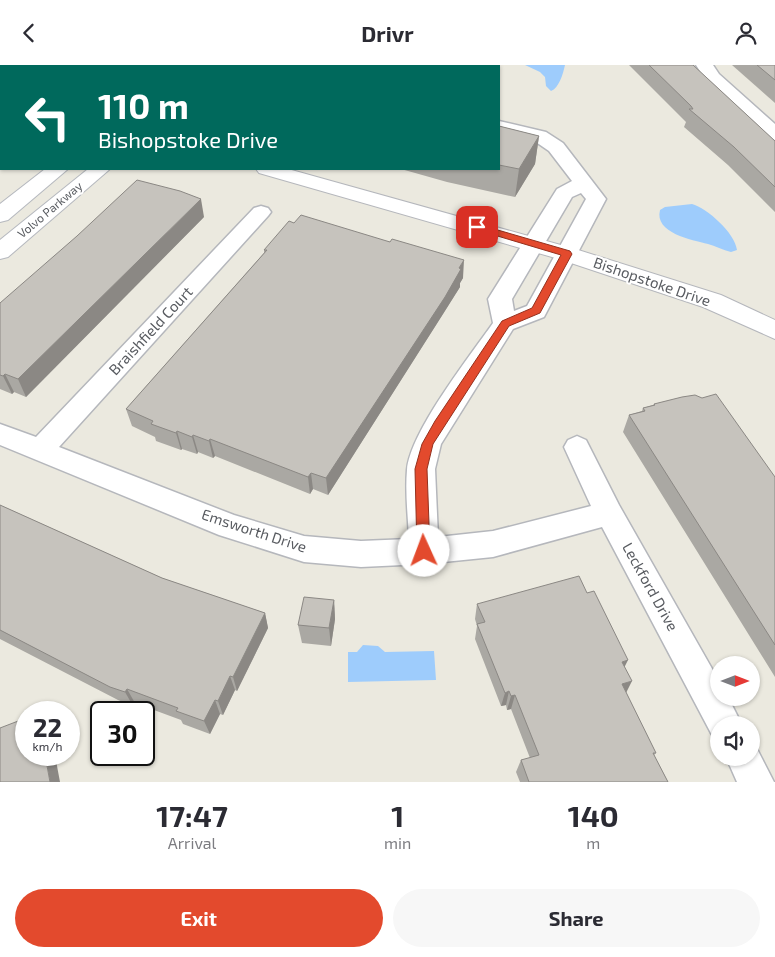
<!DOCTYPE html>
<style>
:root{--surface:#fff;--page:#f7f7f7;--text:#2b2b33;--muted:#7c7c81;--accent:#e34a2d}
body{margin:0;font-family:"Exo 2",sans-serif;background:var(--page);color:var(--text);height:100vh;display:flex;flex-direction:column;font-size:19px;white-space:nowrap}
*{box-sizing:border-box;margin:0}
p{font-size:16px;color:var(--muted)}
.icon{flex:none;width:28px;height:28px;fill:none;stroke:currentColor;stroke-width:2;stroke-linecap:round;stroke-linejoin:round}
.map{position:relative;height:717px;overflow:hidden}
.details{display:flex;flex-direction:column;background:var(--surface);flex:1}
.details>*{flex:none}
.top-card{position:absolute;left:0px;top:0px;width:500px;height:105px;box-shadow:0 1px 4px #0004;background:#00695c;color:#fff;overflow:hidden}
.needle{width:32px;rotate:90deg}
.fabs{position:absolute;left:710px;top:591px;display:grid;gap:10px}
.fabs a{display:grid;place-items:center;width:50px;height:50px;border-radius:50%;background:var(--surface);box-shadow:0 1px 4px #0004;font-size:25px}
.speed{position:absolute;left:15px;top:636px;display:flex;gap:10px;font-size:25px;font-weight:700;text-align:center}
.speed>*{display:grid;place-content:center;width:65px;height:65px;border-radius:50%;background:var(--surface);box-shadow:0 1px 4px #0004;line-height:1}
.speed small{font-size:12px;font-weight:400}
.speed .limit{border:2px solid #111;border-radius:8px;background:#fff;color:#111}
.pin{position:absolute;display:grid;place-items:center;width:42px;height:42px;color:#fff;margin:-21px;border-radius:10px;box-shadow:0 2px 8px #0006}
.me{position:absolute;width:55px;margin:-28px;rotate:358deg;stroke-linejoin:round;filter:drop-shadow(0 0 4px #0008)}
.turn{display:flex;align-items:center;gap:18px;height:105px;padding:0 15px;font-size:22px}
.turn .icon{width:65px;height:65px;stroke-width:2.5}
.turn b{display:block;font-size:35px;line-height:42px}
.eta{display:flex;justify-content:space-evenly;align-items:center;height:85px;text-align:center}
.eta b{font-size:30px;font-weight:700;line-height:35px}
.primary-button{display:flex;gap:10px;margin-top:auto;padding:10px 15px}
.primary-button a{flex:1;height:58px;border-radius:30px;background:var(--accent);color:#fff;font-size:20px;font-weight:700;line-height:58px;text-align:center}
.primary-button a+a{background:var(--page);color:var(--text)}
header{display:flex;justify-content:space-between;align-items:center;height:65px;padding:0 15px;background:var(--surface);font-size:22px;font-weight:700}
.map>svg:first-child{display:block}
.water{fill:#9eccfc}
.lines{fill:none;stroke-linecap:round;stroke-linejoin:round}
.minor-casing{stroke:#b5b7bc;stroke-width:3}
.tertiary-casing{stroke:#b5b7bc;stroke-width:2}
.secondary-casing{stroke:#b5b8be;stroke-width:2}
.minor{fill:#fff;fill-rule:evenodd}
.tertiary{fill:#fff;fill-rule:evenodd}
.secondary{fill:#fff;fill-rule:evenodd}
.wall{fill:#aaa8a3}
.shaded-wall{fill:#8b8884}
.building{fill:#c6c3bd;stroke:#8b8884}
.route{fill:#e34a2d;stroke:#94301d}
.labels{text-anchor:middle;stroke-width:4;stroke-linejoin:round;paint-order:stroke}
.far-street-label{font-size:12px;fill:#585b60;stroke:#fff}
.street-label{font-size:15px;fill:#585b60;stroke:#fff}
</style>
<header><svg class="icon" aria-label="back" viewBox="0 0 24 24"><path d="M15 5l-7 7 7 7"/></svg>Drivr<svg class="icon" aria-label="person" viewBox="0 0 24 24"><circle cx="12" cy="8" r="4"/><path d="M4 21q1-7 8-7t8 7"/></svg></header>
<div class="map">
<svg width="775" height="717" viewBox="0 0 775 717">
<rect width="100%" height="100%" fill="#ebe9df"/>
<g class="water">
<path d="M525 0H565C563 9 559 23 551 26L546 21 545 12 540 7Z"/>
<path d="M692 139C707 143 735 168 737 185L731 187C723 185 715 181 708 179 692 175 654 168 660 145L665 142Z"/>
<path d="M363 580 378 581 385 587 434 586 436 615 348 617V587H357Z"/>
</g>
<g class="lines">
<g class="minor-casing">
<g id="minor">
<path d="M696 0H713L719 9 775 59V75L768 73 707 17Z"/>
<rect x="0" y="24" width="1" height="10"/>
<path d="M499 56 546 67 563 78 606 134 544 252 513 264 441 379 435 404 438 472 493 466 591 441 564 382 568 375 577 371 586 375 619 440 719 616V632H728L742 660H719V674L713 672 602 462 493 492 424 499 361 502 304 497 219 470 0 380V359L36 372 254 143 261 141 268 143 271 147 268 151 59 382 234 450 304 471 361 476 409 474C408 451 405 428 407 405 410 367 470 291 493 258L488 234 557 124 572 116 549 86 533 75 499 68ZM581 128 586 134 527 241 514 246 512 234 572 132Z"/>
<path d="M751 678 755 680 774 717H737L726 692H751Z"/>
</g>
</g>
<g class="tertiary-casing">
<path id="tertiary" d="M256 104H288L575 184 721 230 775 255V274L703 242 559 194 259 108Z"/>
</g>
<g class="secondary-casing">
<g id="secondary">
<path d="M45 104H68L8 155 0 157V139Z"/>
<path d="M88 104H110L8 192 0 194V175Z"/>
</g>
</g>
<use href="#minor" class="minor"/>
<use href="#tertiary" class="tertiary"/>
<use href="#secondary" class="secondary"/>
</g>
<g class="wall">
<path d="M13 0H121L119 1H18Z"/>
<path d="M629 0H693L775 76V147L728 100 684 62 686 57Z"/>
<path d="M732 0H775V38Z"/>
<path d="M499 61 539 71 535 99 515 132 447 117 401 104H499Z"/>
<path d="M204 152 26 332 14 327 12 329 0 324V238Z"/>
<path d="M294 158 390 177 463 213 460 218V222L443 249 328 430 313 424 310 429 215 391 213 393 198 387 197 389 182 384 181 385 156 376 155 372 132 361 126 344 264 188V185Z"/>
<path d="M654 339 775 412V612L623 367 629 350 642 346 643 343 653 340Z"/>
<path d="M0 440 162 513 265 548 268 563 237 626 235 625 223 650 220 649 210 669 183 659 181 655 135 638 133 641 118 635 0 574Z"/>
<path d="M587 528 625 602 626 628 656 688 654 690 668 717H520L516 707 521 695 530 693 511 644 507 645 506 640 501 641 475 574 477 561 475 554 477 539Z"/>
<path d="M334 535 335 554 331 581 302 578 298 560Z"/>
</g>
<g class="shaded-wall">
<path d="M101 0H121L119 1H100Z"/>
<path d="M325 0H353L352 1H324Z"/>
<path d="M539 71 535 99 515 132 519 104Z"/>
<path d="M1 73V88L0 89V74Z"/>
<path d="M201 134 204 152 26 332 18 314Z"/>
<path d="M464 195 463 213 460 218V222L443 249 328 430 326 413Z"/>
<path d="M5 309 14 327 12 329 3 311Z"/>
<path d="M177 366 182 384 181 385 176 368Z"/>
<path d="M193 370 198 387 197 389 192 372Z"/>
<path d="M210 374 215 391 213 393 209 376Z"/>
<path d="M311 408 313 424 310 429 308 412Z"/>
<path d="M334 535 335 554 331 581 329 563Z"/>
<path d="M265 548 268 563 237 626 233 612Z"/>
<path d="M628 595 621 609 622 597Z"/>
<path d="M230 611 235 625 223 650 218 636Z"/>
<path d="M632 616 625 630 622 619Z"/>
<path d="M127 624 135 638 133 641 125 627Z"/>
<path d="M509 626 506 640 501 641 505 628Z"/>
<path d="M515 630 511 644 507 645 511 631Z"/>
<path d="M215 635 220 649 210 669 204 656Z"/>
<path d="M45 690H55L60 717H50Z"/>
</g>
<g class="building">
<path d="M54 0H101L100 1H59Z"/>
<path d="M260 0H325L324 1H258Z"/>
<path d="M649 0H693L775 76V122L734 82 689 44H693L691 41Z"/>
<path d="M757 0H775V15Z"/>
<path d="M0 57H1V73L0 74Z"/>
<path d="M499 61 539 71 519 104 499 100Z"/>
<path d="M137 115 180 126 201 134 18 314 5 309 3 311 0 310V238L77 171Z"/>
<path d="M301 150 390 177 392 174 464 195 459 203 461 204 445 232 326 413 311 408 308 412 210 374 209 376 193 370 192 372 177 366 176 368 151 359 153 356 126 344 267 185H264L289 156 294 158Z"/>
<path d="M716 329 775 412V580L629 350 645 346 643 343 655 340 654 339 682 332 695 330 702 333Z"/>
<path d="M0 440 162 513 265 548 233 612 230 611 218 636 215 635 204 656 176 646 178 643 127 624 125 627 110 622 0 565Z"/>
<path d="M579 511 587 528 594 526 628 595 622 597 632 616 622 619 656 688H653L668 717H529L521 695 539 690 515 630 511 631 509 626 505 628 477 559 485 557 477 539Z"/>
<path d="M304 532 334 535 329 563 298 560Z"/>
<path d="M26 653V690H45L50 717H0V663Z"/>
</g>
<path class="route" d="M477 159 570 186 572 189 540 248 509 261 433 379 427 404 430 486 428 490 424 492 419 490 417 486 415 404 422 379 435 356 502 256 532 243 561 190 474 164 473 162Z"/>
<g class="labels">
<g class="far-street-label">
<text transform="translate(50 145) rotate(-40)" y="4">Volvo Parkway</text>
</g>
<g class="street-label">
<text transform="translate(652 217) rotate(19)" y="5">Bishopstoke Drive</text>
<text transform="translate(151 266) rotate(-47)" y="5">Braishfield Court</text>
<text transform="translate(254 466) rotate(18)" y="5">Emsworth Drive</text>
<text transform="translate(650 522) rotate(61)" y="5">Leckford Drive</text>
</g>
</g>
</svg>
<div class="fabs">
<a><svg class="needle" viewBox="-14 -14 28 28"><path d="M0-13l5 13h-10z" fill="#e53935"/><path d="M0 13l5-13h-10z" fill="#7c7c81"/></svg></a>
<a><svg class="icon" aria-label="sound" viewBox="0 0 24 24"><path d="M4 9h4l5-4v14l-5-4H4zM17 9q2 3 0 6"/></svg></a>
</div>
<div class="speed"><div>22<small>km/h</small></div><div class="limit">30</div></div>
<div class="pin" style="left:477px;top:162px;background:#d93025"><svg class="icon" aria-label="arrive" viewBox="0 0 24 24"><path d="M6 21V4h12l-3 4 3 4H6"/></svg></div>
<svg class="me" style="left:424px;top:486px" viewBox="-20 -20 40 40"><circle r="19" fill="#fff"/><path d="M0-13L10 11 0 6-10 11z" fill="#e34a2d"/></svg>
<div class="top-card">
<div class="turn"><svg class="icon" aria-label="left" viewBox="0 0 24 24"><path d="M17 20v-9H6M10 6l-5 5 5 5"/></svg><div><b>110 m</b>Bishopstoke Drive</div></div>
</div>
</div>
<section class="details">
<div class="eta">
<div><b>17:47</b><p>Arrival</p></div>
<div><b>1</b><p>min</p></div>
<div><b>140</b><p>m</p></div>
</div>
<div class="primary-button"><a>Exit</a><a>Share</a></div>
</section>
